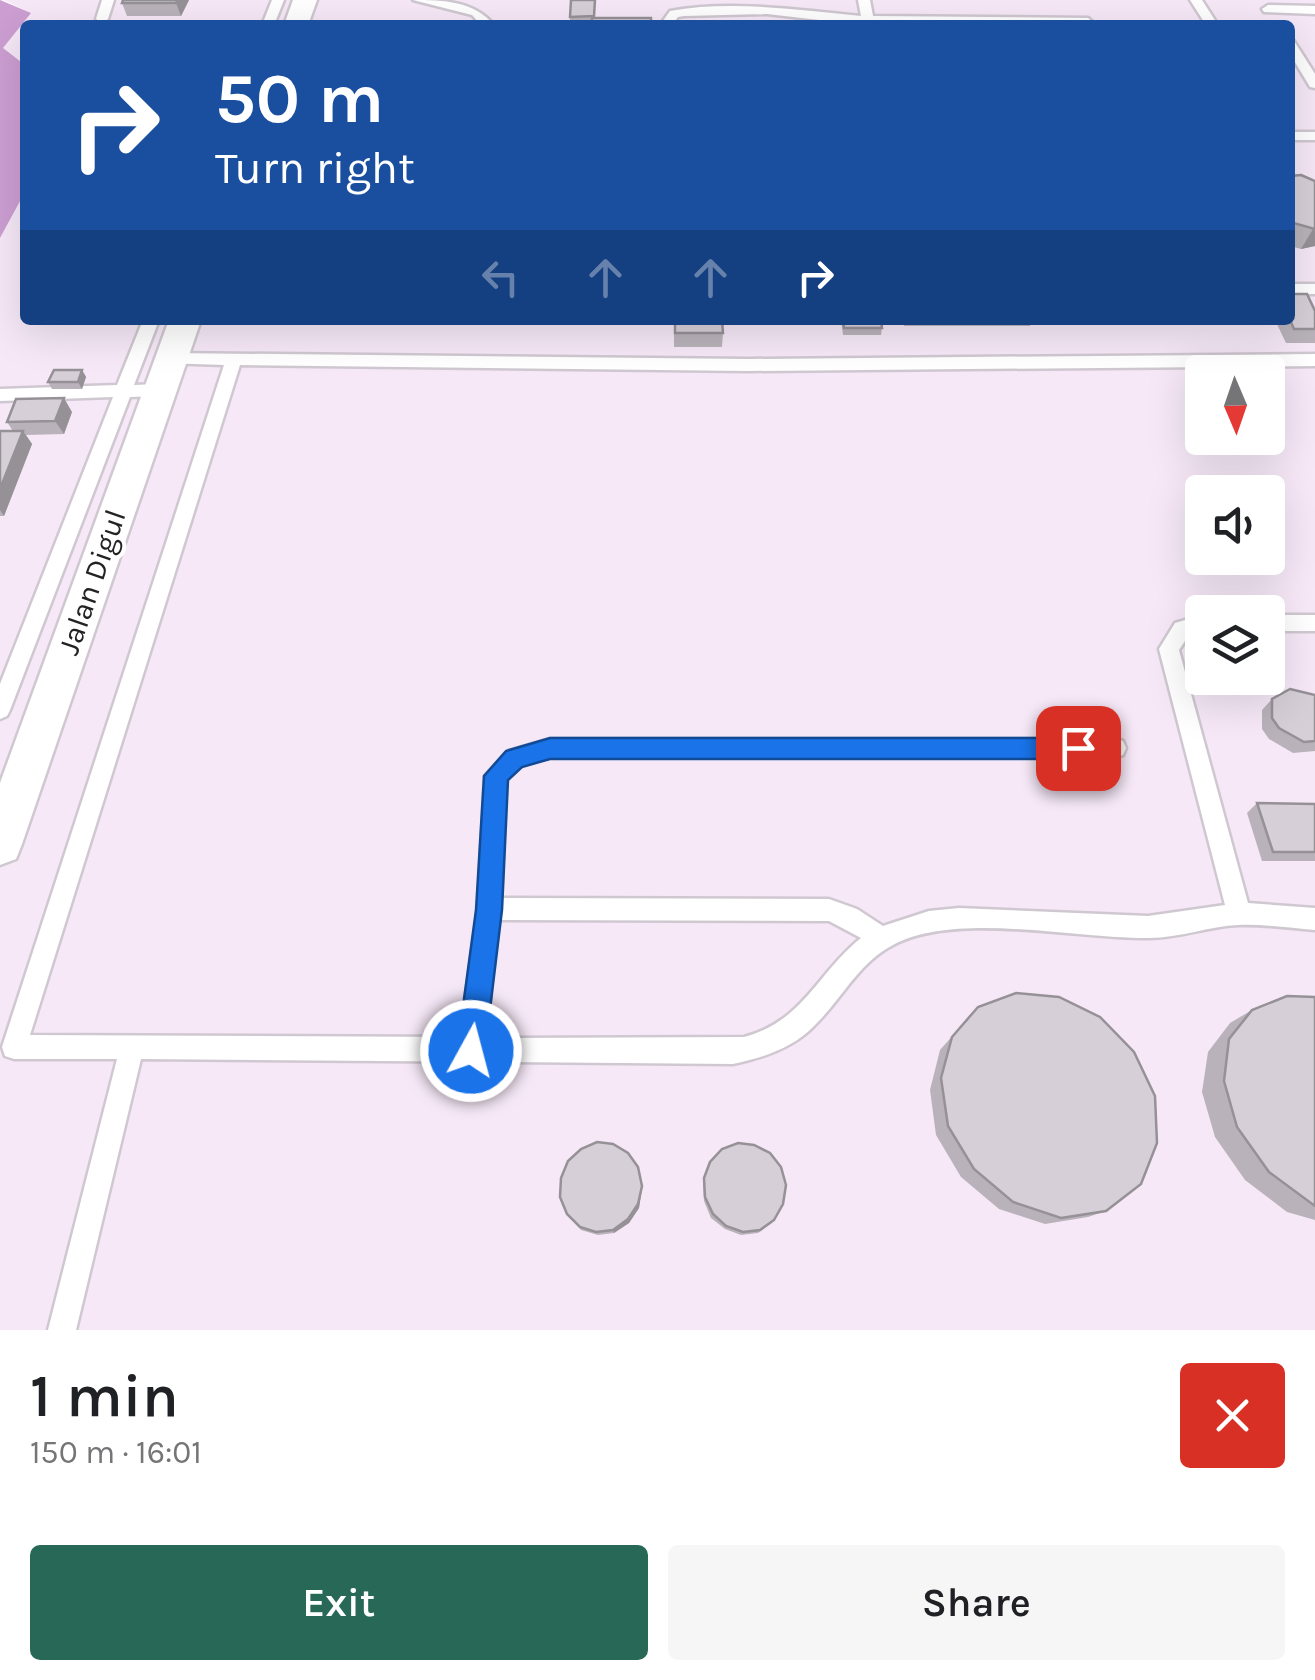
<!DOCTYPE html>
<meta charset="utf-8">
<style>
:root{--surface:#fff;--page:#f6f6f6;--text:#202124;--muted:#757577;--accent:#276856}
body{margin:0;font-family:Karla,sans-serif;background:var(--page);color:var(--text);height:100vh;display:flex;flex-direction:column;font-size:38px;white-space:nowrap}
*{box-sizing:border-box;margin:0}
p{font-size:32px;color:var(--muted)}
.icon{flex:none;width:55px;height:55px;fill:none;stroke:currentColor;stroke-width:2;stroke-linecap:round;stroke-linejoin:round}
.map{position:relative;height:1330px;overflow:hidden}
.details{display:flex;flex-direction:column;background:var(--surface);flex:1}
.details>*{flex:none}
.guide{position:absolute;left:20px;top:20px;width:1275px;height:305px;border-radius:10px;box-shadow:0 10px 40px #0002;background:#1a4fa0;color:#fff;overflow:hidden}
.needle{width:65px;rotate:178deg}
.buttons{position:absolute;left:1185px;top:355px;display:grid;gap:20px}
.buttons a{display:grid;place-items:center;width:100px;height:100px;border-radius:10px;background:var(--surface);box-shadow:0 10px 40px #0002;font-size:50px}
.pin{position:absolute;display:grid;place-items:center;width:85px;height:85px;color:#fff;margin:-42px;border-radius:20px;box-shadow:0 5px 15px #0006}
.me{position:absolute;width:110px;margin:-55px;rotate:7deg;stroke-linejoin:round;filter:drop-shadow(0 0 8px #0008)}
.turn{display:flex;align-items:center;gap:35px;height:210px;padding:0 30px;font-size:45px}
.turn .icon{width:130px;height:130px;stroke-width:2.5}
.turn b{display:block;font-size:70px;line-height:85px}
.lanes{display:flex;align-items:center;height:95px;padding:0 30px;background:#0003;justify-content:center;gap:50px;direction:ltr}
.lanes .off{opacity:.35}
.round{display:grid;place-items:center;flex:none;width:105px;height:105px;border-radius:10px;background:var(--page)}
.head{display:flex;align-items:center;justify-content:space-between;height:170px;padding:0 30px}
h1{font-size:60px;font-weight:600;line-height:75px}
.button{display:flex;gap:20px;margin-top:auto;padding:20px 30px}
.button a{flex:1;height:115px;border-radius:10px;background:var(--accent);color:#fff;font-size:40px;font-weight:600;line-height:115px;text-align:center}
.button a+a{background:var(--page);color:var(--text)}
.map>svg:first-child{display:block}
.built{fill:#f6e8f7;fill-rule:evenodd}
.water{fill:#cc9ed2}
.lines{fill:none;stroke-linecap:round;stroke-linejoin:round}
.lane-casing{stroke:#d0c8d1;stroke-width:5}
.street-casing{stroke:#d0c8d1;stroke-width:5}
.lane{fill:#fff;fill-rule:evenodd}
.street{fill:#fff;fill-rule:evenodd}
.wall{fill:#b9b2ba}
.shaded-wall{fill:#969197}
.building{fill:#d7cfd8;stroke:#969197;stroke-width:2.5}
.route{fill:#1a73e8;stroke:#114b97;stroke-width:2.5}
.labels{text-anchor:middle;stroke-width:8;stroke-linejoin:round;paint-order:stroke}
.street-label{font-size:30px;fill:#252225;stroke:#fff}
</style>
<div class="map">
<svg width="1315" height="1330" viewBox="0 0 1315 1330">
<rect width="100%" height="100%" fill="#fdf8fe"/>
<path class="built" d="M5 0H1315V1330H0V238L25 192V320H1290V25H25V65L2 49 30 13ZM1202 372H1268V438H1202ZM1202 492H1268V558H1202ZM1202 612H1268V678H1202Z"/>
<path class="water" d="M0 0 31 13 3 48 25 65V192L0 238Z"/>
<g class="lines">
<g class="lane-casing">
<g id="lane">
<path d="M102 0H114L108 19 102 23 96 19Z"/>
<path d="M272 0H284L274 25H262Z"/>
<path d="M413 0C443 0 474 1 494 25H481L472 15Z"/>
<path d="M858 0H870L873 16 1088 18 1096 25H863L767 14 684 16 678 17 672 25H660L670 11C731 0 799 10 861 16Z"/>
<path d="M1190 0H1202L1218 25H1206Z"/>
<path d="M1268 5 1315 6V14L1264 12 1262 9Z"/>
<path d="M1290 40 1294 41 1315 74V88L1310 87 1290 54Z"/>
<rect x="1290" y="132" width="25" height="8"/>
<rect x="1290" y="284" width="25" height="10"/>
<path d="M143 320H159L134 385 159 384 167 390 159 396 130 397 10 710 7 716 0 719V684L113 397 0 401V389L117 385Z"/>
<path d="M170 353 748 359 1315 354V366L748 371 240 365 30 1035 460 1037 478 909 485 776 508 751 550 739H1116L1123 741 1126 748 1123 755 1116 757H550L522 765 506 780 501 898 829 899 857 909 883 926 929 911 959 908 1148 916 1225 905 1159 649 1175 623 1202 615V631L1189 635 1179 650 1248 903 1315 908V930C1290 928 1264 924 1239 925 1209 926 1180 938 1149 938 1077 939 956 911 893 945 858 963 842 999 814 1026 793 1048 762 1058 733 1064L141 1059 76 1330H48L117 1059H14L5 1056 2 1047 224 365 164 363V355ZM499 920 829 921 861 938C817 973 804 1021 744 1037L485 1038Z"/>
<rect x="1268" y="615" width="47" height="16"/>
</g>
</g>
<g class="street-casing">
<g id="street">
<path d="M293 0H317L308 25H284Z"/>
<path d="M169 320H201L22 844 16 859 0 865V783Z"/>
</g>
</g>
<use href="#lane" class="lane"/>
<use href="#street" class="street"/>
</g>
<g class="wall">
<path d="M123 0H189L181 16H127L122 3Z"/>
<path d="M595 0 592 23H570V17Z"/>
<path d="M1290 176 1315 181V246L1301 249 1290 246Z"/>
<path d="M1315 309V343H1286L1275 320H1290Z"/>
<path d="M674 320 723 333 722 347H674Z"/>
<path d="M841 320H881L882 328 881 335H843Z"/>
<path d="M903 320H1032L1030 326H904Z"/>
<path d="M82 370 86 377 82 389H52L48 382Z"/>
<path d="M72 412 64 434 26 435 32 444 4 516H0V431H13L7 422Z"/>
<path d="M1315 695V751L1293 753 1269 739 1262 729V710L1272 699Z"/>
<path d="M1257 803 1315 804V861H1262L1247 813Z"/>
<path d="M1315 997V1220L1287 1212 1245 1180 1215 1137 1202 1092 1208 1052 1230 1023 1252 1010Z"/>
<path d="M978 1007 1106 1211 1088 1217 1045 1224 999 1209 961 1177 936 1135 930 1090 940 1050Z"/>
<path d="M710 1162 774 1220 772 1223 758 1233 741 1235 725 1229 711 1218 704 1201 703 1182Z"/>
<path d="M642 1190 639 1208 629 1223 614 1233 598 1235 581 1230 569 1217 560 1197Z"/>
</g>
<g class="shaded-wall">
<path d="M178 0H189L181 16 176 3Z"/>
<path d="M1313 229H1315V246L1301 249Z"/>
<path d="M82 370 86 377 82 389 78 382Z"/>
<path d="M64 398 72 412 64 434 55 421Z"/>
<path d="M23 431 32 444 4 516 0 510V489Z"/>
<path d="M642 1186 639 1208 629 1223 614 1233 613 1230Z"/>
</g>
<g class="building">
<path d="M123 0H178L176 3H122Z"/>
<path d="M571 0H595L594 16 570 17Z"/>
<rect x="592" y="18" width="59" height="7"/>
<path d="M1301 175 1315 181V229L1290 222V176Z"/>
<path d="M1290 294H1307L1315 311V329H1294L1290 320Z"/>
<path d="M675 320H722L723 333H675Z"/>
<path d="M843 320H881L882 328H844Z"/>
<path d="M54 370H82L78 382H48Z"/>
<path d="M64 398 55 421 7 422 16 399Z"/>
<path d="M0 431H23L0 489Z"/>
<path d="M1290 689 1315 695V741L1304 742 1279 728 1272 718V699Z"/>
<path d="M1257 803 1315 804V852H1273Z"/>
<path d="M1016 993 1059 997 1100 1017 1134 1052 1155 1096 1157 1143 1141 1184 1106 1211 1061 1218 1013 1202 974 1169 948 1126 941 1078 952 1037 978 1007Z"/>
<path d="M1287 996 1315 997V1206L1269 1172 1237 1127 1224 1081 1229 1039 1252 1010Z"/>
<path d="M597 1142 613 1144 628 1153 638 1167 642 1186 638 1204 628 1219 613 1230 596 1232 580 1227 567 1214 560 1197 561 1178 568 1161 581 1149Z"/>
<path d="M738 1143 754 1145 770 1153 781 1167 786 1185 783 1204 774 1220 760 1230 743 1232 726 1226 713 1214 705 1197 704 1178 710 1162 722 1149Z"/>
</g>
<path class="route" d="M550 738H1078L1087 741 1090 748 1087 756 1078 759H550L522 767 508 780 502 910 485 1051 481 1061 471 1065 461 1061 457 1051 476 910 484 776 506 751Z"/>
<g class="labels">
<g class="street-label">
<text transform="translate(92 582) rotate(-71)" y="10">Jalan Digul</text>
</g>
</g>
</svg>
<div class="buttons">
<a><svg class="needle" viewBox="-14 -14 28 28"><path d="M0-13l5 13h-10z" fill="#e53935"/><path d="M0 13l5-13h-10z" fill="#757577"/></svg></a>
<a><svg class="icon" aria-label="sound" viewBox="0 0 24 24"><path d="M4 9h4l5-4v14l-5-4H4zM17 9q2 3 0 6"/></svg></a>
<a><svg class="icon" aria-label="layers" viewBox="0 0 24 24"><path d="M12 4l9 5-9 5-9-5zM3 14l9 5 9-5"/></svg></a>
</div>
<div class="pin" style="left:1078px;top:748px;background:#d93025"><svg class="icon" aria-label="arrive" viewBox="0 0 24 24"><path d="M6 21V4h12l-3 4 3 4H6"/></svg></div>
<svg class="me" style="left:471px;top:1051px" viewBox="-20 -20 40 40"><circle r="17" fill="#1a73e8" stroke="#fff" stroke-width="3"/><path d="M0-11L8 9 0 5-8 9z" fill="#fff"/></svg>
<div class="guide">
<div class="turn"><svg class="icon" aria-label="right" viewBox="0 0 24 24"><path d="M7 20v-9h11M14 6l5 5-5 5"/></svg><div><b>50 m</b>Turn right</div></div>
<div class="lanes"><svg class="icon off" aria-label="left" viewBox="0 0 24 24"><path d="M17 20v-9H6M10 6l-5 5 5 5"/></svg><svg class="icon off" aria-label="ahead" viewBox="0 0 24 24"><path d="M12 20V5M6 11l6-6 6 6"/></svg><svg class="icon off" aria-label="ahead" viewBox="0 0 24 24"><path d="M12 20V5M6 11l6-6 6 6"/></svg><svg class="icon" aria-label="right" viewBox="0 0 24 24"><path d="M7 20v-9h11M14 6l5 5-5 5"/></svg></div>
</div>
</div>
<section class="details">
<div class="head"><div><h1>1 min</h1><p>150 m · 16:01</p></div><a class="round" style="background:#d93025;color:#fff"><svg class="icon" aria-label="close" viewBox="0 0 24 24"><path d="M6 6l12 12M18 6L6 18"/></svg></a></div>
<div class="button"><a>Exit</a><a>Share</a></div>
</section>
